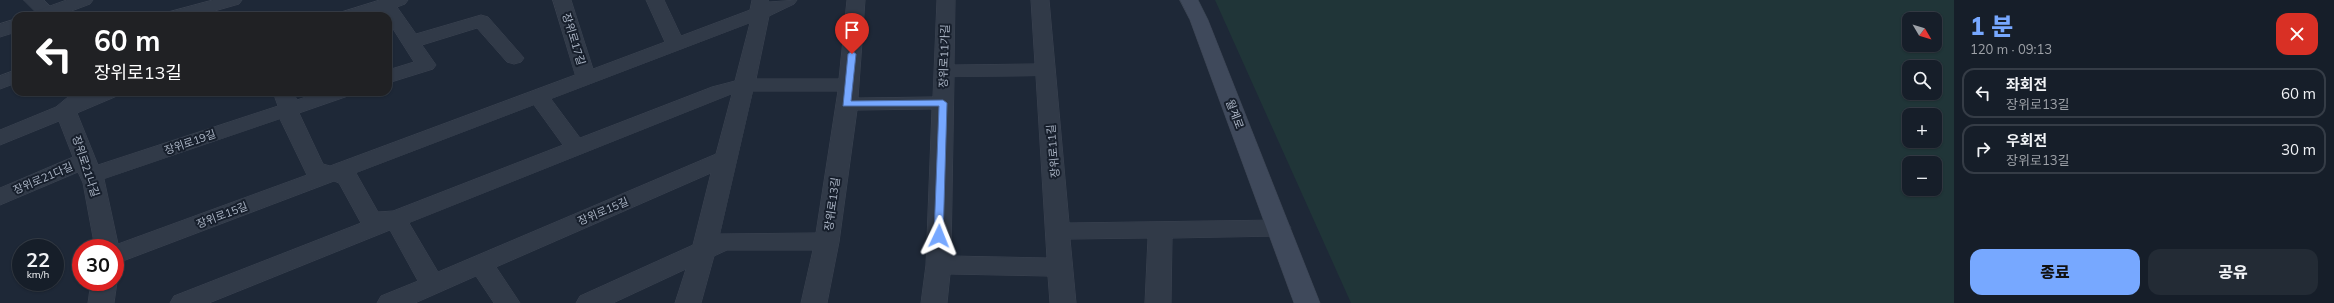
<!DOCTYPE html>
<html lang="ko">
<meta charset="utf-8">
<style>
:root{--surface:#161e29;--page:#232b35;--text:#f1f3f6;--muted:#9ea2a8;--line:#353c46;--accent:#77a8ff}
body{margin:0;font-family:Mulish,"Noto Sans KR",sans-serif;background:var(--page);color:var(--text);height:100vh;display:flex;flex-direction:column;font-size:15px;white-space:nowrap}
*{box-sizing:border-box;margin:0}
p{font-size:13px;color:var(--muted)}
.icon{flex:none;width:22px;height:22px;fill:none;stroke:currentColor;stroke-width:2;stroke-linecap:round;stroke-linejoin:round}
.map{position:relative;flex:1;overflow:hidden}
.side{display:flex;flex-direction:column;background:var(--surface);width:380px}
.side>*{flex:none}
.banner{position:absolute;left:12px;top:12px;width:380px;height:84px;border-radius:12px;box-shadow:0 1px 3px #0004,0 0 0 1px var(--line);background:#202124;color:#fff;overflow:hidden}
.needle{width:26px;rotate:128deg}
.controls{position:absolute;left:1902px;top:12px;display:grid;gap:8px}
.controls a{display:grid;place-items:center;width:40px;height:40px;border-radius:8px;background:var(--surface);box-shadow:0 1px 3px #0004,0 0 0 1px var(--line);font-size:20px}
.speed{position:absolute;left:12px;top:239px;display:flex;gap:8px;font-size:20px;font-weight:700;text-align:center}
.speed>*{display:grid;place-content:center;width:52px;height:52px;border-radius:50%;background:var(--surface);box-shadow:0 1px 3px #0004,0 0 0 1px var(--line);line-height:1}
.speed small{font-size:10px;font-weight:400}
.speed .limit{border:6px solid #d22;background:#fff;color:#111}
.pin{position:absolute;display:grid;place-items:center;width:34px;height:34px;color:#fff;margin:-41px -17px;border-radius:50% 50% 50% 0;rotate:-45deg;box-shadow:0 0 4px #0007}
.pin .icon{rotate:45deg}
.me{position:absolute;width:44px;margin:-22px;rotate:2deg;stroke-linejoin:round;filter:drop-shadow(0 0 3px #0008)}
.turn{display:flex;align-items:center;gap:14px;height:84px;padding:0 16px;font-size:18px}
.turn .icon{width:52px;height:52px;stroke-width:2.5}
.turn b{display:block;font-size:28px;line-height:34px}
.round{display:grid;place-items:center;flex:none;width:42px;height:42px;border-radius:12px;background:var(--page)}
.summary{display:flex;align-items:center;justify-content:space-between;height:68px;padding:0 16px}
h1{font-size:24px;font-weight:800;line-height:30px;color:var(--accent)}
.cta{display:flex;gap:8px;margin-top:auto;padding:8px 16px}
.cta a{flex:1;height:46px;border-radius:12px;background:var(--accent);color:#111;font-size:16px;font-weight:800;line-height:46px;text-align:center}
.cta a+a{background:var(--page);color:var(--text)}
ul{padding:0;list-style:none}
li{display:flex;align-items:center;gap:12px;height:50px;margin:0 8px 6px;padding:0 8px;border:2px solid var(--line);border-radius:12px}
li div{flex:1}
li b{display:block;font-size:15px}
li em{font-style:normal}
main{display:flex;flex:1;min-height:0}
.map>svg:first-child{display:block}
.green{fill:#203538;fill-rule:evenodd}
.lines{fill:none;stroke-linecap:round;stroke-linejoin:round}
.minor-casing{stroke:#3b4351;stroke-width:1}
.tertiary-casing{stroke:#3b4351;stroke-width:1}
.secondary-casing{stroke:#3b4351;stroke-width:1}
.minor{fill:#313a48;fill-rule:evenodd}
.tertiary{fill:#313a48;fill-rule:evenodd}
.secondary{fill:#3f495b;fill-rule:evenodd}
.route{fill:#77a8ff;stroke:#4d6da6}
.labels{text-anchor:middle;stroke-width:4;stroke-linejoin:round;paint-order:stroke}
.street-label{font-size:11px;fill:#abb5c5;stroke:#171f2c}
</style>
<main>
<div class="map">
<svg width="1954" height="303" viewBox="0 0 1954 303">
<rect width="100%" height="100%" fill="#1e2837"/>
<path class="green" d="M1215 0H1954V303H1351ZM1909 19H1935V45H1909ZM1909 67H1935V93H1909ZM1909 115H1935V141H1909ZM1909 163H1935V189H1909Z"/>
<g class="lines">
<g class="minor-casing">
<g id="minor">
<path d="M24 0H44L57 13 55 16H40Z"/>
<path d="M213 0H242L239 4 197 16H167L169 12Z"/>
<path d="M380 0H408L405 4 397 7 416 34 481 15 488 17 524 58 521 62 514 64 507 62 477 28 422 45 436 65 433 69 388 83V70L414 62 388 21V16H385L382 12 368 16H340L342 12Z"/>
<path d="M553 0H571L593 69 665 42 646 0H664L681 36 750 10 752 0H768L769 2 797 0 794 4 769 16 756 79H839L847 0H865L858 98 933 97 937 0H955L954 65 1035 64 1031 0H1049L1069 223 1279 220 1287 222 1291 228 1287 234 1279 236 1172 238 1171 303H1145L1148 238 1070 239 1076 303H1050L1048 276 950 274 947 303H921L926 265 932 109 857 110 839 242 827 303H801L813 250H727L714 256 701 303H675L686 269 613 303H576L580 296 693 245 711 173 496 267 520 303H494L476 276 415 303H377L381 296 418 281 390 230 209 303H170L174 296 361 223 339 183 334 181 115 264V248H95L83 183 78 172 0 205V188L73 157 59 121 0 145V130L56 107 74 92H120L117 96 77 113 98 165 278 106 273 92H293L297 100 320 92H351L348 96 299 113 323 164 330 166 575 75ZM750 23 735 81 712 87 580 138 551 99ZM1036 76 1047 258 951 256 954 77ZM753 91H838L816 233 720 234ZM732 94 716 154 438 272 409 223ZM534 105 563 145 393 211 378 212 356 173ZM280 119 307 175 118 244 104 179Z"/>
<path d="M16 70V83L0 89V76Z"/>
<path d="M115 279 117 282 114 303H88L91 282H115Z"/>
</g>
</g>
<g class="tertiary-casing">
<g id="tertiary">
<path d="M67 0H93L90 4 58 16H32L34 12Z"/>
<path d="M16 19V32L0 37V24Z"/>
</g>
</g>
<g class="secondary-casing">
<path id="secondary" d="M1180 0H1198L1208 20 1320 303H1294L1190 20Z"/>
</g>
<use href="#minor" class="minor"/>
<use href="#tertiary" class="tertiary"/>
<use href="#secondary" class="secondary"/>
</g>
<path class="route" d="M852 51 856 54 851 101 943 100 947 103 943 238H936L934 236 939 106H843L848 54Z"/>
<g class="labels">
<g class="street-label">
<text transform="translate(574 39) rotate(73)" y="4">장위로17길</text>
<text transform="translate(944 56) rotate(-88)" y="4">장위로11가길</text>
<text transform="translate(1235 114) rotate(69)" y="4">월계로</text>
<text transform="translate(190 142) rotate(-19)" y="4">장위로19길</text>
<text transform="translate(1053 151) rotate(-95)" y="4">장위로11길</text>
<text transform="translate(86 166) rotate(72)" y="4">장위로21나길</text>
<text transform="translate(43 178) rotate(-23)" y="4">장위로21다길</text>
<text transform="translate(832 204) rotate(-82)" y="4">장위로13길</text>
<text transform="translate(603 211) rotate(-23)" y="4">장위로15길</text>
<text transform="translate(222 215) rotate(-21)" y="4">장위로15길</text>
</g>
</g>
</svg>
<div class="controls">
<a><svg class="needle" viewBox="-14 -14 28 28"><path d="M0-13l5 13h-10z" fill="#e53935"/><path d="M0 13l5-13h-10z" fill="#9ea2a8"/></svg></a>
<a><svg class="icon" aria-label="search" viewBox="0 0 24 24"><circle cx="10" cy="10" r="6"/><path d="M15 15l6 6"/></svg></a>
<a>+</a>
<a>−</a>
</div>
<div class="speed"><div>22<small>km/h</small></div><div class="limit">30</div></div>
<div class="pin" style="left:852px;top:54px;background:#d93025"><svg class="icon" aria-label="arrive" viewBox="0 0 24 24"><path d="M6 21V4h12l-3 4 3 4H6"/></svg></div>
<svg class="me" style="left:939px;top:236px" viewBox="-20 -20 40 40"><path d="M0-17L14 15 0 8-14 15z" fill="#77a8ff" stroke="#fff" stroke-width="4"/></svg>
<div class="banner">
<div class="turn"><svg class="icon" aria-label="left" viewBox="0 0 24 24"><path d="M17 20v-9H6M10 6l-5 5 5 5"/></svg><div><b>60 m</b>장위로13길</div></div>
</div>
</div>
<section class="side">
<div class="summary"><div><h1>1 분</h1><p>120 m · 09:13</p></div><a class="round" style="background:#d93025;color:#fff"><svg class="icon" aria-label="close" viewBox="0 0 24 24"><path d="M6 6l12 12M18 6L6 18"/></svg></a></div>
<ul>
<li><svg class="icon" aria-label="left" viewBox="0 0 24 24"><path d="M17 20v-9H6M10 6l-5 5 5 5"/></svg><div><b>좌회전</b><p>장위로13길</p></div><em>60 m</em></li>
<li><svg class="icon" aria-label="right" viewBox="0 0 24 24"><path d="M7 20v-9h11M14 6l5 5-5 5"/></svg><div><b>우회전</b><p>장위로13길</p></div><em>30 m</em></li>
</ul>
<div class="cta"><a>종료</a><a>공유</a></div>
</section>
</main>
